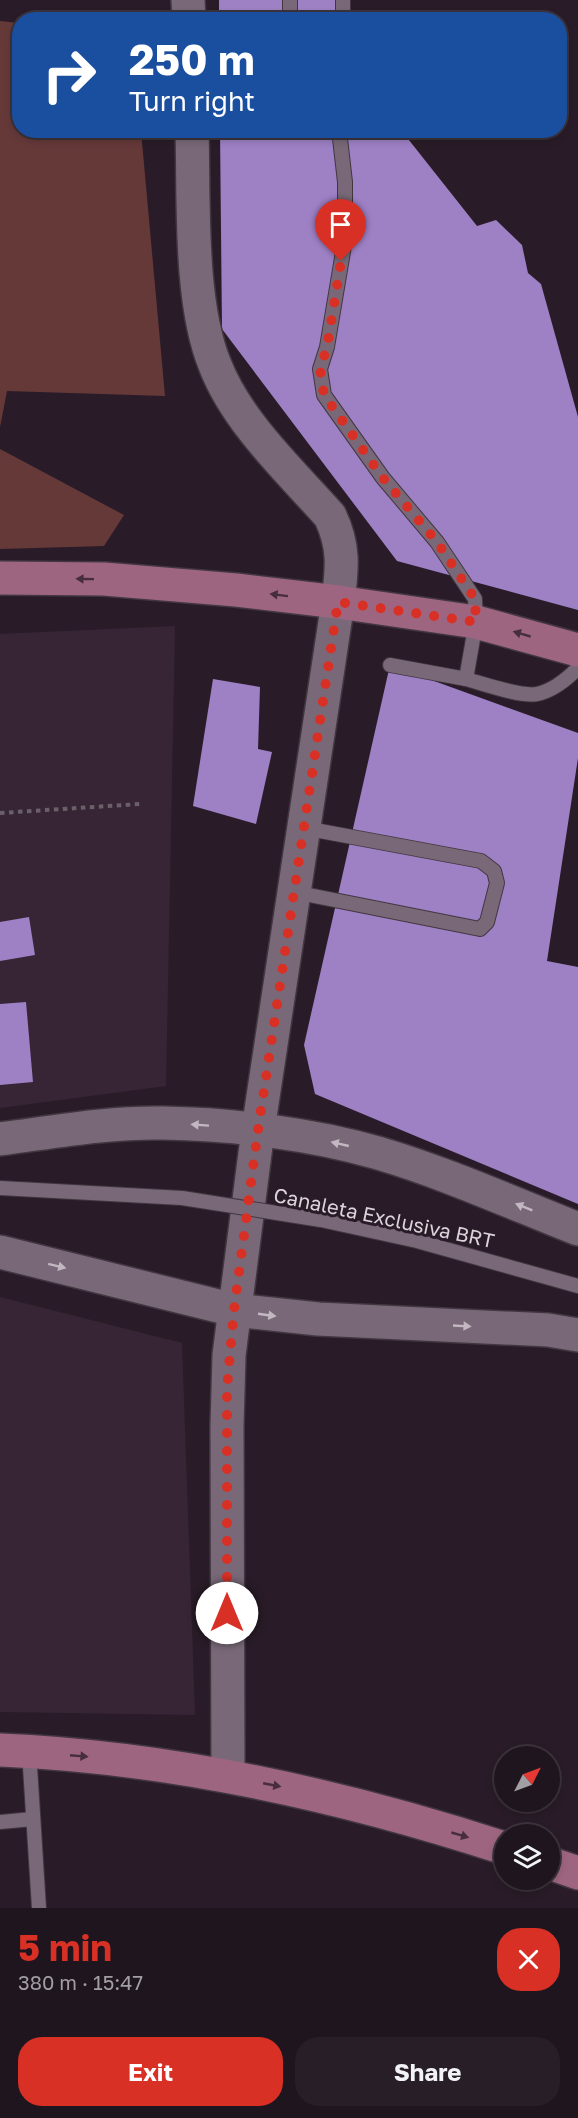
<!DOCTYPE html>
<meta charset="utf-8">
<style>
:root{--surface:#1f151e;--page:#271e27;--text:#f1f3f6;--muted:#a19fa4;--line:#3c343c;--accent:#d93025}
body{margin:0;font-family:"Golos Text",sans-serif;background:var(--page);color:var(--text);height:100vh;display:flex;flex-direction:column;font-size:22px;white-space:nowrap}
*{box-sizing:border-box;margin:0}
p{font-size:20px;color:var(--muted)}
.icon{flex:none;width:33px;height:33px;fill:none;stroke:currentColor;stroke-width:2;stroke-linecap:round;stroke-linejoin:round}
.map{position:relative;height:1908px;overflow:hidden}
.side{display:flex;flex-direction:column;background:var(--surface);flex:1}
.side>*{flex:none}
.banner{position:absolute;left:12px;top:12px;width:555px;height:126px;border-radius:24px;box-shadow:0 3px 9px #0003,0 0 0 2px var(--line);background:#1a4fa0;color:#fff;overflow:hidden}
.needle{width:39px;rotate:48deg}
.controls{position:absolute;left:494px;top:1746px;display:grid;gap:12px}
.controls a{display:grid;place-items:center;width:66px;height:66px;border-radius:50%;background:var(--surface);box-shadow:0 3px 9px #0003,0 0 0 2px var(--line);font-size:30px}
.pin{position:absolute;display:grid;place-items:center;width:51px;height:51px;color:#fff;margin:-62px -26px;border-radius:50% 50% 50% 0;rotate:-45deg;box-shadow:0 0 6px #0007}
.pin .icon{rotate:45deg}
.me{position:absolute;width:66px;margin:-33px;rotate:0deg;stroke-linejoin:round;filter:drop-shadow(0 0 4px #0008)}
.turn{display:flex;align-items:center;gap:21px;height:126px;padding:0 18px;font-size:27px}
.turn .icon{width:78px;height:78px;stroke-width:2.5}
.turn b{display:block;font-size:42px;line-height:51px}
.round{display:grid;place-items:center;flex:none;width:63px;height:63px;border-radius:24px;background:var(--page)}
.headline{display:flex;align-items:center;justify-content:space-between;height:102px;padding:0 18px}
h1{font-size:36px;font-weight:700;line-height:45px;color:var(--accent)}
.action{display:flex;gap:12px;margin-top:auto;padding:12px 18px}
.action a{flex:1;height:69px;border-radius:24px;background:var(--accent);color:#fff;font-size:24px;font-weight:700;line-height:69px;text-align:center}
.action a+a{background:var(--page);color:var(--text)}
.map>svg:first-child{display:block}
.built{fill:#372536}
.green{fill:#663939}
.building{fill:#9e80c5}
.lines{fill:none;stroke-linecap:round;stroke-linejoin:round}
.service-casing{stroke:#423741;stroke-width:16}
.tertiary-casing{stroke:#423741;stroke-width:36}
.primary-casing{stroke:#423741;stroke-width:36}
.path{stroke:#6b606a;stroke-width:4;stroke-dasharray:4.5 4.5;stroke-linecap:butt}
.service{stroke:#796978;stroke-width:14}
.tertiary{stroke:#796978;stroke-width:33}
.primary{stroke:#9e6580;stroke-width:33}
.service-bridge-casing{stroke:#423741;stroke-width:16;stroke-linecap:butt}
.service-bridge{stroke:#796978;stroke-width:14}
.oneway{fill:#462e3e}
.oneway2{fill:#c3b8c2}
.route{stroke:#d93025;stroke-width:10;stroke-dasharray:0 18}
.labels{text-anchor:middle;stroke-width:6;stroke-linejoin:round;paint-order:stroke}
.street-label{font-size:20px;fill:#dcd3db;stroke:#291c28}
</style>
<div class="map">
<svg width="578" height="1908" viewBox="0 0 578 1908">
<rect width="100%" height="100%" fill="#291c28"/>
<g class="built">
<path d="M175 626 166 1086 0 1108V634Z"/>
<path d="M0 1297 182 1343 195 1715 0 1712Z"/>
</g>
<g class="green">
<path d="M0 21 19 23 20 130 141 131 165 396 7 391 0 427Z"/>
<path d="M0 449 124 515 104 546 0 549Z"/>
</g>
<g class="building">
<path d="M219 0H350L352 20H219Z"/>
<path d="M220 130H401L477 226 496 220 522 245 528 273 541 284 578 417V610L397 561 222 329Z"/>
<path d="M390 665 578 733V758L547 961 578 967V1204L315 1094 304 1045Z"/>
<path d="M213 679 260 687 258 749 272 752 256 824 193 806Z"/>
<path d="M29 917 35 955 0 961V922Z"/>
<path d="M26 1002 33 1082 0 1085V1004Z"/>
</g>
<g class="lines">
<g class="service-casing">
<g id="service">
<path d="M290 20V0"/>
<path d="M343 20V0"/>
<path d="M339 130 345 182V240L327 347 320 369 324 395 383 478 437 542 475 599 476 622 466 679C484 684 521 697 537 694 553 691 567 679 578 668"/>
<path d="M390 665 466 679"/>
<path d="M294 892 480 929 487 922 497 883 494 871 481 861 304 828"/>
<path d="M0 1188 182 1198"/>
<path d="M321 1220 417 1241 578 1286"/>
<path d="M29 1751 39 1908"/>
<path d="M0 1822 33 1819"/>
</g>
</g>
<g class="tertiary-casing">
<g id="tertiary">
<path d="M188 0 189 20"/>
<path d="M192 130C194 199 189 302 215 365 237 422 290 471 330 516 345 547 342 569 338 602L258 1130 229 1355 227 1426 228 1776"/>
<path d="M0 1139C54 1132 108 1122 163 1123 232 1124 312 1134 378 1153 446 1173 512 1203 578 1229"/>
<path d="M0 1252 234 1310 318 1319 548 1330 578 1335"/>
</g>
</g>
<g class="primary-casing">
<g id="primary">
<path d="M0 578 104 579 236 590 338 602 476 622 578 650"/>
<path d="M0 1750C172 1757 341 1795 504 1848"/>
<path d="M549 1863 578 1873"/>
</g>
</g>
<path class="path" d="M0 813 140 804"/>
<use href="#service" class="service"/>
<use href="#tertiary" class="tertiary"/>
<use href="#primary" class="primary"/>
<g class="service-bridge-casing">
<path id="service-bridge" d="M182 1198 321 1220"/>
</g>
<use href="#service-bridge" class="service-bridge"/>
</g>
<defs><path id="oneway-solid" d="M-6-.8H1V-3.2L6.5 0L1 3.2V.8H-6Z" transform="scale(1.5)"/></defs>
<g class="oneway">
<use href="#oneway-solid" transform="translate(85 579) rotate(-179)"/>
<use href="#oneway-solid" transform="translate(279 595) rotate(-173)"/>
<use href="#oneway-solid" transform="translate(522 634) rotate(-164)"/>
<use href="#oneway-solid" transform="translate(79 1756) rotate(5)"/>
<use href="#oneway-solid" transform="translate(272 1785) rotate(11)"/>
<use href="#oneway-solid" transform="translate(460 1835) rotate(16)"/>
</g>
<g class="oneway2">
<use href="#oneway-solid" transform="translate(200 1125) rotate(-176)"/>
<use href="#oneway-solid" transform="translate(340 1144) rotate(-167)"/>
<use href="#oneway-solid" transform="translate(524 1207) rotate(-158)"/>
<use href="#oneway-solid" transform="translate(57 1266) rotate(14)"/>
<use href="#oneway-solid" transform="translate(267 1315) rotate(8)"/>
<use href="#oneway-solid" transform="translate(462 1326) rotate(3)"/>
</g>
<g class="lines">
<path class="route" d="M227 1613V1388L234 1310 258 1130 338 602 476 622 475 599 437 542 383 478 324 395 320 369 327 347 341 261"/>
</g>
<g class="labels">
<g class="street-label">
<text transform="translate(384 1218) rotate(12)" y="7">Canaleta Exclusiva BRT</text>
</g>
</g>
</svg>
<div class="controls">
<a><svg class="needle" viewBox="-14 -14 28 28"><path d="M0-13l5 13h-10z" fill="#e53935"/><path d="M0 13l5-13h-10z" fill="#a19fa4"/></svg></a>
<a><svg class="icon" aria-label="layers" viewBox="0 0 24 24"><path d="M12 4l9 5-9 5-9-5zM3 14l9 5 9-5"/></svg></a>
</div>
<div class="pin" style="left:341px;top:261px;background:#d93025"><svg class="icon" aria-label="arrive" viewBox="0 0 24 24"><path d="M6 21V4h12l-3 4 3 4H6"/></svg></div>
<svg class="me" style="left:227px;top:1613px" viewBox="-20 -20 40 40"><circle r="19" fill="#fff"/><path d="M0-13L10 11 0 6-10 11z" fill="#d93025"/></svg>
<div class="banner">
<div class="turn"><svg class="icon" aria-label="right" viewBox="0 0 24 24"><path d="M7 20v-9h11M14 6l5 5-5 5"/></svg><div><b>250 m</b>Turn right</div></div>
</div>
</div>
<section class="side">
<div class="headline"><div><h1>5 min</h1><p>380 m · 15:47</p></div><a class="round" style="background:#d93025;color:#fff"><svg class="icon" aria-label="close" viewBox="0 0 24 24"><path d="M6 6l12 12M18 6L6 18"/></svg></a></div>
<div class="action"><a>Exit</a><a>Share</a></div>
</section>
